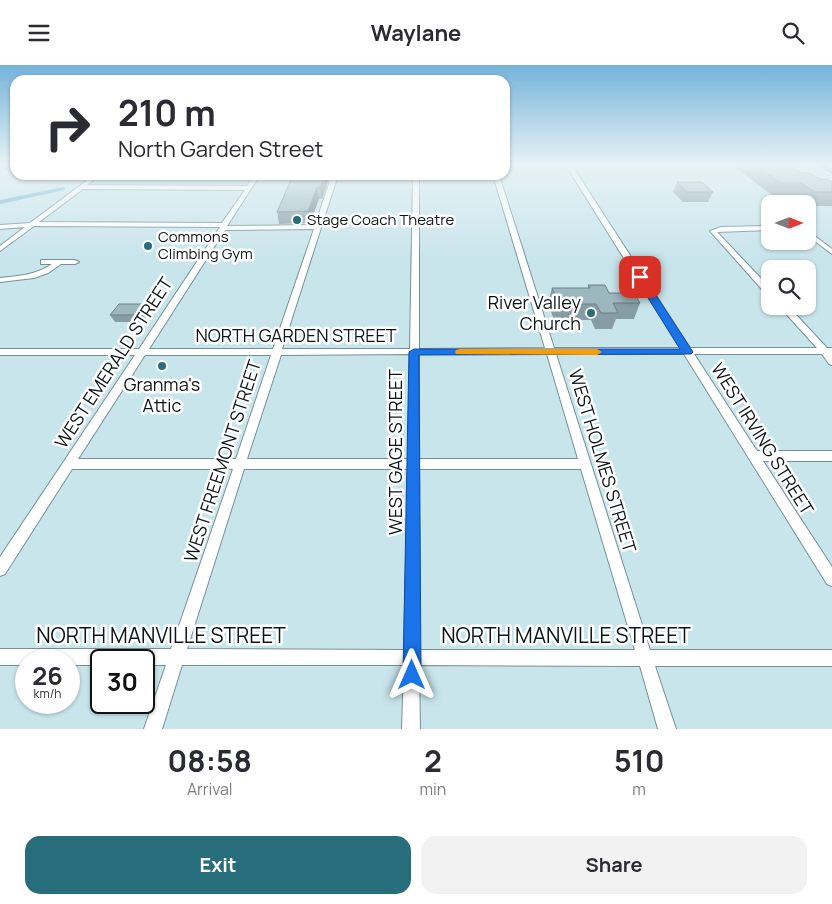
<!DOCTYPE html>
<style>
:root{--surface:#fff;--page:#f2f2f3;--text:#2b2b33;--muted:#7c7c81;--accent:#286d7c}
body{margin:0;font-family:Manrope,sans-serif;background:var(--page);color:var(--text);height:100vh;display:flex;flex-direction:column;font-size:19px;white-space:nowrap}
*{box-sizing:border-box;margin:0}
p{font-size:16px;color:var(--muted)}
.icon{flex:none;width:28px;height:28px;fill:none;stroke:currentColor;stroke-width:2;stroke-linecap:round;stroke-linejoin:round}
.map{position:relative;height:664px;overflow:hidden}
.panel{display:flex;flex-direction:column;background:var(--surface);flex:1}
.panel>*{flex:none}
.guide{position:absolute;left:10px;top:10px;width:500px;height:105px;border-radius:15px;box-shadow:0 1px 4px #0004;background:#fff;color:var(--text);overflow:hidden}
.needle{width:32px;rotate:90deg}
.fabs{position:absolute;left:761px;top:130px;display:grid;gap:10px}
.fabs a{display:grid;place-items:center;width:55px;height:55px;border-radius:10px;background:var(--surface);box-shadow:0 1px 4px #0004;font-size:25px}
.speed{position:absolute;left:15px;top:584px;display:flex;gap:10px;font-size:25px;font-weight:700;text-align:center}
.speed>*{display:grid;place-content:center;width:65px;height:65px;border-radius:50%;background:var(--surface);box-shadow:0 1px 4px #0004;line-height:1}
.speed small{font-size:12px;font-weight:400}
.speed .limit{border:2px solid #111;border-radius:8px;background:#fff;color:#111}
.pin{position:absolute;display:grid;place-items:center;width:42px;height:42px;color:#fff;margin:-21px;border-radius:10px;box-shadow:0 2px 8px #0006}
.me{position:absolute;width:55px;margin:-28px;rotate:0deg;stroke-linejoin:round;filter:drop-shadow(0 0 4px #0008)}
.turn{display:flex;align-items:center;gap:18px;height:105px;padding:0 25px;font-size:22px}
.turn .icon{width:65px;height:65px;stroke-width:2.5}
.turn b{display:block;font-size:35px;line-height:42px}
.eta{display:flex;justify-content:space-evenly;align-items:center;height:85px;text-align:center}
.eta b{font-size:30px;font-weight:700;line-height:35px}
.action{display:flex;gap:10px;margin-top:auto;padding:10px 25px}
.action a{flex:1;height:58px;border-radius:15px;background:var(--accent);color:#fff;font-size:20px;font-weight:700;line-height:58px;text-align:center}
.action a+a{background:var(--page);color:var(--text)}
header{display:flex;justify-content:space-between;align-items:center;height:65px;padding:0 25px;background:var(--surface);font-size:22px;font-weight:700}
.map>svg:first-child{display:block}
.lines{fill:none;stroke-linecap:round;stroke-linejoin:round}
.canal{fill:#66b2c5;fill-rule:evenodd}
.minor-casing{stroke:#769097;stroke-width:2}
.major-casing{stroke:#fff;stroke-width:3}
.highway-casing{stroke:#fff;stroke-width:3}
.minor{fill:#fff;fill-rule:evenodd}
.major{fill:#8bd3e3;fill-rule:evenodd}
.highway{fill:#3eb5d0;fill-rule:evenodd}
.wall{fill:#869da3}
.shaded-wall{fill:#6d8085}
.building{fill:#9cb7be;stroke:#6d8085}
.route{fill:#1a73e8;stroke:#114b97}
.slow{fill:#f59e0b}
.poi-dot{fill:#286d7c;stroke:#fff;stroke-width:2}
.labels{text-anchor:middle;stroke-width:5;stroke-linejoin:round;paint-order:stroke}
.far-poi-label{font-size:15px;fill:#0b1517;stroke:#fff;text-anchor:start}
.poi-label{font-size:18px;fill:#0b1517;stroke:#fff;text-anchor:end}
.street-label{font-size:18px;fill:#0b1517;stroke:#fff}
.near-street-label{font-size:21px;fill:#0b1517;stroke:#fff}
</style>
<header><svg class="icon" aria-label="menu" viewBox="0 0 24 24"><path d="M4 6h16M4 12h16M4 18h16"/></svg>Waylane<svg class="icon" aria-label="search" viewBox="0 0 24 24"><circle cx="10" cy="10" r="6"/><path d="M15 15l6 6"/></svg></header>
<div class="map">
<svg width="832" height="664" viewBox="0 0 832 664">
<rect width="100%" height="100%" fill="#c9e5ec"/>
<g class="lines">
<path class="canal" d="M63 122 65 123V125L0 139V135Z"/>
<g class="minor-casing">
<g id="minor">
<path d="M565 99H571L690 283H817L779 241H788L827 283H832V300L829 299 822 289H694L757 386H832V396H763L832 502V521L827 519 684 289H556L650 585H832V601H655L676 664H658L640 601 419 600 420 664H402L404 600H182L162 664H144L166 600H144V595H101V600H69V595H26V600H0V584H171L233 404H72L5 509 0 511V492L135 290H0V284H139L220 162 34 161 0 186V181L25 162 0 164V160L30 158 94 110H100L87 120 247 121 254 110H260L227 161 315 160 332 110H338L282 284H410L413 110H419V284L545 283 493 110H499L554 283H680ZM83 124 245 125 222 158 39 157ZM314 164 273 284H149L225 165ZM410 289 408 394H247L281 290ZM419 289H547L578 394H419ZM145 290H271L236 394H78ZM244 404H408L404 585 187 584ZM419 404H581L635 585H419Z"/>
<path d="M770 161V165L717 167 770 223V230H767L710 166 721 162Z"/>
<path d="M808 166 832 184V189L808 171Z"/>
<path d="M41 195H75L79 197 75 199H61L48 208 34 213 0 217V213C19 211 36 210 52 199H41Z"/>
</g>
</g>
<g class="major-casing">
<path id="major" d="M770 99H778L796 108 791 109Z"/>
</g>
<g class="highway-casing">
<path id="highway" d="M813 99H823L832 104V109Z"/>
</g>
<use href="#minor" class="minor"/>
<use href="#major" class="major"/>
<use href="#highway" class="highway"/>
</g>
<g class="wall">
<path d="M0 99H15V105H4Z"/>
<path d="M738 99H773L777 101 801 108 820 114 832 117V141H808V139H803L793 132H774L736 103Z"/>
<path d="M293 110H330L322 134H319L310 158 279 159 277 147Z"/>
<path d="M677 117 713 127 708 137H683L673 127Z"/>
<path d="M588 220 640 238 634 254H616L612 264H595L591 255H554L548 238 552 223H588Z"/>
<path d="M149 247 141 257H115L110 250Z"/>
</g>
<g class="shaded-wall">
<path d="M325 110H330L322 134 320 122Z"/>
<path d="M317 122 319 134 310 158 308 146Z"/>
<path d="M145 239 149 247 141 257 137 250Z"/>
</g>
<g class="building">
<path d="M753 99H773L777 101H791L801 108H809L820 114H827L832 117V127H815L801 118H781Z"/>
<path d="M293 110H325L320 122H317L308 146 277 147Z"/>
<path d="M677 117H702L713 127H687Z"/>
<path d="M588 220H605L609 228H634L640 238H613L618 248H601L596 239H559L552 223H590Z"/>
<path d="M119 239H145L137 250H110Z"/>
</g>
<linearGradient id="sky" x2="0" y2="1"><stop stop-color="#74b3da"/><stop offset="0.52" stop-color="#e7f3f6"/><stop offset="1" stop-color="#e7f3f6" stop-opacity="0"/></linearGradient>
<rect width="832" height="192" fill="url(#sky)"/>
<path class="route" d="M637 210 644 212 693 287 691 289 419 290 421 610 418 616 412 619 405 616 403 610 409 287 414 284H680L635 212Z"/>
<path class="slow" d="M460 284H597L602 287 597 290 456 289 455 287 456 285Z"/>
<g class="poi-dot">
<circle cx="297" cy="155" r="5"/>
<circle cx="148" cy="181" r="5"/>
<circle cx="591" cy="248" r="5"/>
<circle cx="162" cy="301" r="5"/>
</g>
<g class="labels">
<g class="far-poi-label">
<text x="307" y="160">Stage Coach Theatre</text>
<text x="158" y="177">Commons<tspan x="158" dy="17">Climbing Gym</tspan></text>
</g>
<g class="poi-label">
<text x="581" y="244">River Valley<tspan x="581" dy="21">Church</tspan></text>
<text x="162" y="326" text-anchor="middle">Granma's<tspan x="162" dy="21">Attic</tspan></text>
</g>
<g class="street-label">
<text x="296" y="277">NORTH GARDEN STREET</text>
<text transform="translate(114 298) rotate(-57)" y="6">WEST EMERALD STREET</text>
<text transform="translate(762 374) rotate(58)" y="6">WEST IRVING STREET</text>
<text transform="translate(396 387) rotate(-90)" y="6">WEST GAGE STREET</text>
<text transform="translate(223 396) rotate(-72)" y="6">WEST FREEMONT STREET</text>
<text transform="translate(602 396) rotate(73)" y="6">WEST HOLMES STREET</text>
</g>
<g class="near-street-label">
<text x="161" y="578">NORTH MANVILLE STREET</text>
<text x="566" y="578">NORTH MANVILLE STREET</text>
</g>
</g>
</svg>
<div class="fabs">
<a><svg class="needle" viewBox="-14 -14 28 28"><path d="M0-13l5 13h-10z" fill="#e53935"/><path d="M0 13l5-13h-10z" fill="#7c7c81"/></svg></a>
<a><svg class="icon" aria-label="search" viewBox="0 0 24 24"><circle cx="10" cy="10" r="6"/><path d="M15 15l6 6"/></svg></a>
</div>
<div class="speed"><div>26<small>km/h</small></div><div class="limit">30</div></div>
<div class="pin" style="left:640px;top:212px;background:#d93025"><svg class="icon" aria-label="arrive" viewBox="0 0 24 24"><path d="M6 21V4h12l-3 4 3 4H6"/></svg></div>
<svg class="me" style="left:412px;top:610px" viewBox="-20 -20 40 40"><path d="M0-17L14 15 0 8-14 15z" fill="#1a73e8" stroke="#fff" stroke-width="4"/></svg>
<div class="guide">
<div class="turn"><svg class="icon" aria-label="right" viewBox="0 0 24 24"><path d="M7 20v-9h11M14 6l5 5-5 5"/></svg><div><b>210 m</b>North Garden Street</div></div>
</div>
</div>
<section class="panel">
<div class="eta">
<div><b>08:58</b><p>Arrival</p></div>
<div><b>2</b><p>min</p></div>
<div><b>510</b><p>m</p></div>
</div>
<div class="action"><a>Exit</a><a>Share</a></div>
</section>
